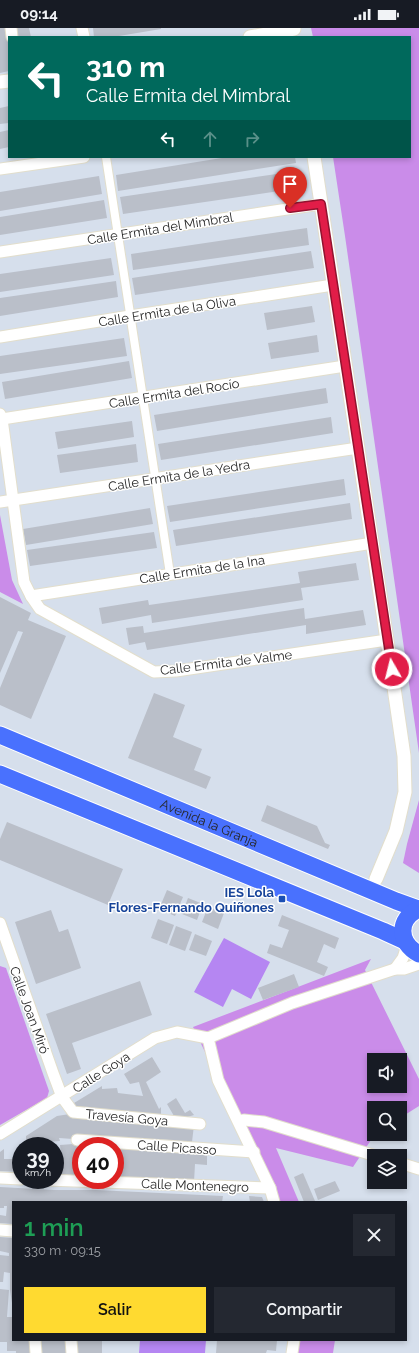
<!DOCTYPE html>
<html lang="es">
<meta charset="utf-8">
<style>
:root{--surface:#171b24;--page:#242831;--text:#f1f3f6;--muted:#9ea1a6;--accent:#ffda30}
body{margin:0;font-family:Raleway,sans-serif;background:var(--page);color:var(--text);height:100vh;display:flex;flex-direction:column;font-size:15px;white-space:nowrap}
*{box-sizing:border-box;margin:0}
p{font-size:13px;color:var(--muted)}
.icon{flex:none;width:22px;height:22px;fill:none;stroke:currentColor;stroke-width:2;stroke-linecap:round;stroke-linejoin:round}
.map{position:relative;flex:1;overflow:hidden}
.drawer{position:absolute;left:12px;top:1173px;width:395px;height:140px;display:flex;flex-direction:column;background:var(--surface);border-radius:0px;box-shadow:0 2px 6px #0003}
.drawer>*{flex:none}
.top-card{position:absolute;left:8px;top:8px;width:403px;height:122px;border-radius:0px;box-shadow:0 2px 6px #0003;background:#00695c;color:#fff;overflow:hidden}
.buttons{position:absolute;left:367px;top:1025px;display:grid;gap:8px}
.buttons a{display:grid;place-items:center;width:40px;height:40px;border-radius:0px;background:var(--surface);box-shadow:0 2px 6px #0003;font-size:20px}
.speed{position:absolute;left:12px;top:1109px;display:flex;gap:8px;font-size:20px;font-weight:700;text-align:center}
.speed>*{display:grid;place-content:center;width:52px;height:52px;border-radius:50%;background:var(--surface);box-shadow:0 2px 6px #0003;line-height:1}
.speed small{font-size:10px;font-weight:400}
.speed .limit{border:6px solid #d22;background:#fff;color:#111}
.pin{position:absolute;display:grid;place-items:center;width:34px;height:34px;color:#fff;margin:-41px -17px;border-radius:50% 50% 50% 0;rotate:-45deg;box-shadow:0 0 4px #0007}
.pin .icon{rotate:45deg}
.me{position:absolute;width:44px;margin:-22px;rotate:352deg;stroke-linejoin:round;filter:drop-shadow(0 0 3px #0008)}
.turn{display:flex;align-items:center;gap:14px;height:84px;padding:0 12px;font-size:18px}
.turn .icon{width:52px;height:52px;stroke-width:2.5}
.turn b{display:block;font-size:28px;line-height:34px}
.lanes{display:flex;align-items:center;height:38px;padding:0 12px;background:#0003;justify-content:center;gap:20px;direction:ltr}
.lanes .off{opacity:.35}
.round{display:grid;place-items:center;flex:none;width:42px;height:42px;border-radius:0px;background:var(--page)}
.summary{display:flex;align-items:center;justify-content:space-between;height:68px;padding:0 12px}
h1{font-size:24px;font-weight:600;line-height:30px;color:#1e9e55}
.primary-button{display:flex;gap:8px;margin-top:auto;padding:8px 12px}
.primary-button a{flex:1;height:46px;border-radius:0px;background:var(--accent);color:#111;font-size:16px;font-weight:600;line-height:46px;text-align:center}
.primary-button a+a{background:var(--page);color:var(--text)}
.status{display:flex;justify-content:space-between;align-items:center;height:28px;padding:0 20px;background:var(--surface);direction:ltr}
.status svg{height:11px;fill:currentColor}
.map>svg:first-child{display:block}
.green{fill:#ca8ce9;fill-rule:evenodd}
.pitch{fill:#b586f2}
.building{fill:#babfc9}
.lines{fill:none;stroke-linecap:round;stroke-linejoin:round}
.pedestrian-casing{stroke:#e2decc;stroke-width:10}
.minor-casing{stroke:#e2decc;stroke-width:13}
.tertiary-casing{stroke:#e2decc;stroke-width:15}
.primary-casing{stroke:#fff;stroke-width:19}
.pedestrian{stroke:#fff;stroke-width:8}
.minor{stroke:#fff;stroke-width:11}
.tertiary{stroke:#fff;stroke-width:13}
.primary{stroke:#4971fe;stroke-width:17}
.route-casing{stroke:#92132f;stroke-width:10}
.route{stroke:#e11d48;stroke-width:7}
.transit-dot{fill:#1a4fb4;stroke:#fff;stroke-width:1.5}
.labels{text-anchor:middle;stroke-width:3;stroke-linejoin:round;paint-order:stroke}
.street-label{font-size:13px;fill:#272727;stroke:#fff}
.transit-label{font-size:13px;font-weight:bold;fill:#164399;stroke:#fff;text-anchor:end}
</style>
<div class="status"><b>09:14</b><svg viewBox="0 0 49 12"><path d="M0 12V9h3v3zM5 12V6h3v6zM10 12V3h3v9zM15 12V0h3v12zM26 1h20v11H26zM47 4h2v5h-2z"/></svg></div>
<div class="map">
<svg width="419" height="1325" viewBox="0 0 419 1325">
<rect width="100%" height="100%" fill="#d6dfec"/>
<g class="green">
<path d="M311 0H419V725L345 208 333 129H410V9H313Z"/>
<path d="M0 487 12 552 23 576 0 564Z"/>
<path d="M419 772V845L403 835 407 816Z"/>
<path d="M371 931 365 942 419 1051V1078L400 1090V1080H374L375 1106 353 1139 276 1120 299 1174H277L193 999ZM374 1032H400V1058H374Z"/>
<path d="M0 938 6 940 49 1063 47 1070 0 1097Z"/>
<path d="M296 1312H335L333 1325H294Z"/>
</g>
<g class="pitch">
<path d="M224 910 270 934 251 971 232 961 223 979 194 964Z"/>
<path d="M140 1312H206L205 1325H139Z"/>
</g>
<g class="building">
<path d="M0 0H6L9 16V43L0 45Z"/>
<path d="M14 0H29L31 9H15Z"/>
<path d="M93 0H161V1L113 9H94Z"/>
<path d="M9 78V95L0 96V80Z"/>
<path d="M9 102V119L0 121V104Z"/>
<path d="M228 129H295L296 135 118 163 116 147Z"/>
<path d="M297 143 300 160 123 186 120 169Z"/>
<path d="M99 148 102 166 0 183V164Z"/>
<path d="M104 172 107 190 0 207V189Z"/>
<path d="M307 200 309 217 133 242 131 226Z"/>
<path d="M311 223 314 240 135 267 132 250Z"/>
<path d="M111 230 114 247 0 264V246Z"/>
<path d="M116 253 118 269 0 288V270Z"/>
<path d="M312 278 315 294 267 302 264 285Z"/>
<path d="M317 307 319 324 271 331 268 315Z"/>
<path d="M124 310 127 328 0 346V328Z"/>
<path d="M129 333 132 350 5 371 2 354Z"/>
<path d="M326 360 328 375 157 403 154 387Z"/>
<path d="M331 389 333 405 161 432 158 416Z"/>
<path d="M132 393 134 409 58 421 55 404Z"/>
<path d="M136 416 138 434 60 445 57 427Z"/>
<path d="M344 451 346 467 170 494 167 478Z"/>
<path d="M350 475 352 491 176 518 173 502Z"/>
<path d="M150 480 153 496 26 517 23 501Z"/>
<path d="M154 504 157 520 30 538 27 522Z"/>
<path d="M356 535 359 552 301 560 303 572 152 595 151 587 102 596 99 580 148 572 149 577 300 555 298 544Z"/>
<path d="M0 569 31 585 28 592 66 608 31 691 0 677V660L23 604 18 603 0 645Z"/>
<path d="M304 580 305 591 363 582 366 597 306 606V597L147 622 145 614 129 617 126 600 143 598 144 605Z"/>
<path d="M154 665 185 677 173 709 202 721 194 742 211 749 206 761 128 730Z"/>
<path d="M267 777 317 798 325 815 330 817 328 821 261 793Z"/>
<path d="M7 794 123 841 108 877 0 832V811Z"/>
<path d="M167 862 183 869 175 888 159 881Z"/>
<path d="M188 870 203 876 197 892 182 886Z"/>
<path d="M208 879 224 885 218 901 202 894Z"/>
<path d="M51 882 59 904 68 901 81 940 36 956 15 894Z"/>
<path d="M282 887 339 910 335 921 324 916 317 934 328 939 324 948 267 925 270 916 282 920 289 902 278 898Z"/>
<path d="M158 891 174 897 167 916 151 910Z"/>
<path d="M176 898 192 904 185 923 169 917Z"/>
<path d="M195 906 212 913 206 928 189 922Z"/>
<path d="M294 946 299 959 263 972 258 960Z"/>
<path d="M140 953 152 987 72 1015 81 1041 67 1046 46 986Z"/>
<path d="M152 1029 161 1044 146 1054 159 1081 161 1079V1091L74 1082V1075L102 1058V1061L117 1060 118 1065 143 1068 139 1054 130 1056 124 1046Z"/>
<path d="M176 1070 185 1085 190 1082 194 1087 184 1090 174 1088 167 1076Z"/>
<path d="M70 1086 194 1097 192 1114 158 1111 157 1115 72 1107 73 1111 59 1110 60 1113 48 1114V1118H26V1108L57 1088Z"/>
<path d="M73 1116 90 1117V1118H81V1148L55 1146V1126L61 1125 60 1117Z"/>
<path d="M115 1118 207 1124V1137L195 1136 194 1154 115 1149Z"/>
<path d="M4 1121V1131H18V1125H21V1144L0 1143V1124Z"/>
<path d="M303 1145 315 1173 312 1174H304L294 1149Z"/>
<path d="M335 1153 340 1163 318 1172 314 1161Z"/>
<path d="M0 1159 54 1162H96L223 1168 222 1174H13V1196L0 1195V1187L6 1188 7 1178H4V1180H0Z"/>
<path d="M249 1168 262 1169 264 1174H250Z"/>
<path d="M0 1209 13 1210V1275H12L10 1262V1245L4 1244 3 1254H0V1227L9 1228V1225L0 1223Z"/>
<path d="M0 1261 9 1262 7 1289H13V1312H30L31 1325H16V1323H7V1314H0Z"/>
<path d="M38 1312H66L67 1325H39Z"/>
<path d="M75 1312H102V1325H76Z"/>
<path d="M217 1312H277L276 1323 267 1322 266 1325H216Z"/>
</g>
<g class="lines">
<g class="pedestrian-casing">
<path id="pedestrian" d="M106 129 170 546"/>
</g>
<g class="minor-casing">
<g id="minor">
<path d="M11 0 12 9"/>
<path d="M82 0 84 9"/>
<path d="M0 141 84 129"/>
<path d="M0 224 321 176"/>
<path d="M0 309 130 288 333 257"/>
<path d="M0 386 2 391 24 554 31 568 40 581 154 644 176 643 387 612"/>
<path d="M2 391 345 338"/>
<path d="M0 474 358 420"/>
<path d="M31 568 373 515"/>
<path d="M0 895 53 1045 62 1069 73 1084 200 1096"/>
<path d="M395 941 403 930 407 917"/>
<path d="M239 1093 244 1092 264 1094 376 1128"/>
<path d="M0 1106 155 1010 177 1004 208 1010"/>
<path d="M77 1112 254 1124"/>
<path d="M400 1135 419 1141"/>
<path d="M0 1150 21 1151"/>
<path d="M47 1152 270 1160"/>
<path d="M274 1174 270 1160 218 1052 208 1010 292 975 395 941H404L419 936"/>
<path d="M0 1202 13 1203"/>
<path d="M35 1312 36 1325"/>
<path d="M71 1312 72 1325"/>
<path d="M292 1325 294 1312"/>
</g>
</g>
<g class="tertiary-casing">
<g id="tertiary">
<path d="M250 9 294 1"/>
<path d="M0 54 9 53"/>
<path d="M314 129 387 612 404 728 405 764 396 803 376 851"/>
</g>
</g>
<g class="primary-casing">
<g id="primary">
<path id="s1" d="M0 707 396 873 418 881"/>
<path d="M0 746 383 903 405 913"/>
<path d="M419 881C397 891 398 915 419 926"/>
</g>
</g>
<use href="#pedestrian" class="pedestrian"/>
<use href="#minor" class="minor"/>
<use href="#tertiary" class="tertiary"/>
<use href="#primary" class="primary"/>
</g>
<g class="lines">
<g class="route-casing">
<path id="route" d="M290 180 321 176 392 641"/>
</g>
<use href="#route" class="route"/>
</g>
<rect class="transit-dot" x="278" y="867" width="8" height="8" rx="2"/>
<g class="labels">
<g class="street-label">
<text transform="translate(160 200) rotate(-9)" y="5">Calle Ermita del Mimbral</text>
<text transform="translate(167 283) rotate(-9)" y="5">Calle Ermita de la Oliva</text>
<text transform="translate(174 365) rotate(-9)" y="5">Calle Ermita del Rocío</text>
<text transform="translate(179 447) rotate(-9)" y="5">Calle Ermita de la Yedra</text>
<text transform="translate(202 541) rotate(-9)" y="5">Calle Ermita de la Ina</text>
<text transform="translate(226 634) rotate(-7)" y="5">Calle Ermita de Valme</text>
<text dy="5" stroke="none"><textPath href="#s1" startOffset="227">Avenida la Granja</textPath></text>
<text transform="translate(30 982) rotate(70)" y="5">Calle Joan Miró</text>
<text transform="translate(101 1044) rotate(-32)" y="5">Calle Goya</text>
<text transform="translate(127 1089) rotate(5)" y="5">Travesía Goya</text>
<text transform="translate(177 1119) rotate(4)" y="5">Calle Picasso</text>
<text transform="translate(195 1157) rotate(2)" y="5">Calle Montenegro</text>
</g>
<g class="transit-label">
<text x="274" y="869">IES Lola<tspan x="274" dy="15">Flores-Fernando Quiñones</tspan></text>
</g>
</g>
</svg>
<div class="buttons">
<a><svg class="icon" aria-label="sound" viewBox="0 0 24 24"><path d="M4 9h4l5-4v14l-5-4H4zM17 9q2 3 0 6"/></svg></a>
<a><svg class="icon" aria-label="search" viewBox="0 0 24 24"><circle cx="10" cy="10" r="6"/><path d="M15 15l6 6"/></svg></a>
<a><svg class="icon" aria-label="layers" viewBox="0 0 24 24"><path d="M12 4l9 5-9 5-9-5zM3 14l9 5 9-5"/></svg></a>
</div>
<div class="speed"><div>39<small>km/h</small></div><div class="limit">40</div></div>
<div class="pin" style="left:290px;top:180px;background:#d93025"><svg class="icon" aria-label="arrive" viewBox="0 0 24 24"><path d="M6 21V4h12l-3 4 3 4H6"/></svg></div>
<svg class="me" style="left:392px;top:641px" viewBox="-20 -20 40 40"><circle r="17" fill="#e11d48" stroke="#fff" stroke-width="3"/><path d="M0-11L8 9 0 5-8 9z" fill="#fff"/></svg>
<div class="top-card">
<div class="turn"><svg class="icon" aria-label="left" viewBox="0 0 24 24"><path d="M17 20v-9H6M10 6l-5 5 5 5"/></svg><div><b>310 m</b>Calle Ermita del Mimbral</div></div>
<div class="lanes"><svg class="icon" aria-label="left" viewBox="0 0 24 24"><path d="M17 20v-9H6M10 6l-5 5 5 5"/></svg><svg class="icon off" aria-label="ahead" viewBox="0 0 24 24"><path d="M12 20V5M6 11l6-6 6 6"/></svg><svg class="icon off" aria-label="right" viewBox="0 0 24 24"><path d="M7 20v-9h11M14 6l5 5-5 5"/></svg></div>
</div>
<section class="drawer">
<div class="summary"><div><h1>1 min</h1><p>330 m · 09:15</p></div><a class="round"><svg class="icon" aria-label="close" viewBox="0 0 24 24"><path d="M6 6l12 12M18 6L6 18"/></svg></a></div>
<div class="primary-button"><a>Salir</a><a>Compartir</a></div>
</section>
</div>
